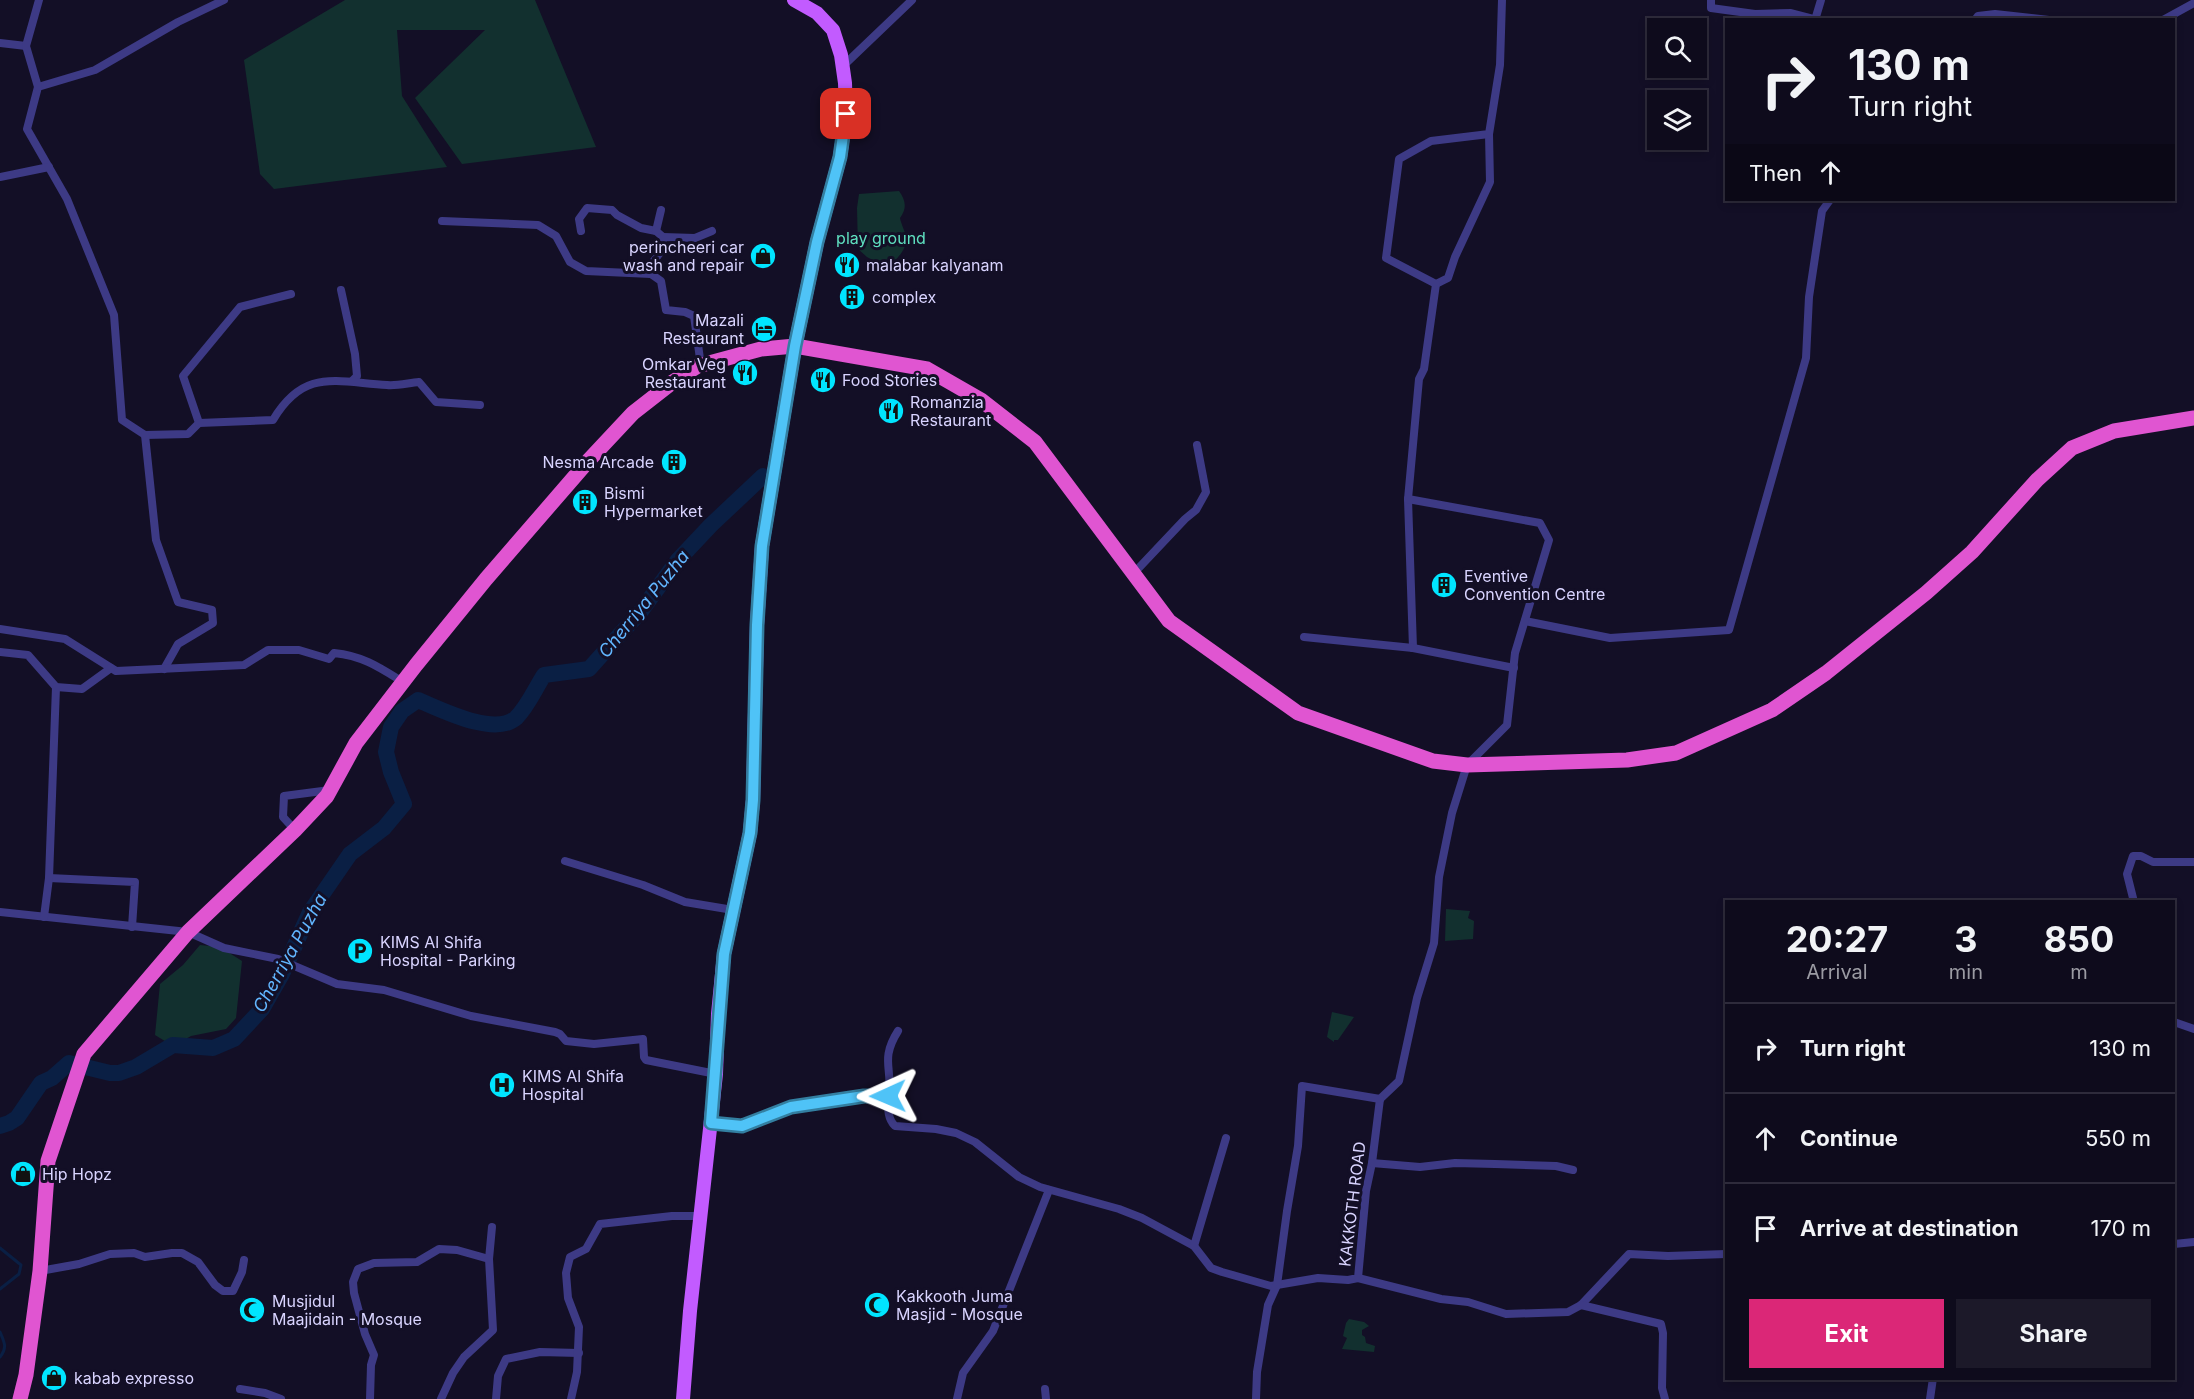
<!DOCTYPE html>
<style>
:root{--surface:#0e0b1c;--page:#1c1929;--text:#f1f3f6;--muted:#9b9ba3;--line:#2e2b3b;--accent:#db2777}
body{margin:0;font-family:Inter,sans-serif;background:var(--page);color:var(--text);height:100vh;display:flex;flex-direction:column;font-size:22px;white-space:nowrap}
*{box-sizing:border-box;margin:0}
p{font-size:20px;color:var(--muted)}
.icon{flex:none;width:33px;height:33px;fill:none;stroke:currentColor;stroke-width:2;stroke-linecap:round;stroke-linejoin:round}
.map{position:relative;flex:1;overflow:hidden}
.details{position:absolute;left:1725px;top:900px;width:450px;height:480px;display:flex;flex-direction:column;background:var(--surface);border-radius:0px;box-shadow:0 3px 9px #0003,0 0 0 2px var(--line)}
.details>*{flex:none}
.banner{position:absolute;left:1725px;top:18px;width:450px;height:183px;border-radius:0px;box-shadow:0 3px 9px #0003,0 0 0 2px var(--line);background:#0e0b1c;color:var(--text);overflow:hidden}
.tools{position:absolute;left:1647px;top:18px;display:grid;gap:12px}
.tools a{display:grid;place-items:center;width:60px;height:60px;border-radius:0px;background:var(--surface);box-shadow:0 3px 9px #0003,0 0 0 2px var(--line);font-size:30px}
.pin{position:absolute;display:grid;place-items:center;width:51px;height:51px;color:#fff;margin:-26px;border-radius:12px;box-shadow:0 3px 9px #0006}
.me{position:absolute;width:66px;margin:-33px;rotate:269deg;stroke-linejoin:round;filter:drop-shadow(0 0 4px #0008)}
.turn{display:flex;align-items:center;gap:21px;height:126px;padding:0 24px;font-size:27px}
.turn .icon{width:78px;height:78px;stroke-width:2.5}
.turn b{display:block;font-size:42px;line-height:51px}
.then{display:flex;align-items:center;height:57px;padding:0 24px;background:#0003;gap:12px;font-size:22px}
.eta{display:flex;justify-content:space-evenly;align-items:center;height:102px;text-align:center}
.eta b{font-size:36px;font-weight:700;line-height:42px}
.action{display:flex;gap:12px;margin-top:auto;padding:12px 24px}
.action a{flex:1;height:69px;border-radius:0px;background:var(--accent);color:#fff;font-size:24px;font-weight:700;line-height:69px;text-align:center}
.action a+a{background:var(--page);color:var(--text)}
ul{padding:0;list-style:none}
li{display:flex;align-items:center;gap:18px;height:90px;padding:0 24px;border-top:2px solid var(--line)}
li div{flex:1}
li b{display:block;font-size:22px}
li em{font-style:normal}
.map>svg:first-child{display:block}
.green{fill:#12302f}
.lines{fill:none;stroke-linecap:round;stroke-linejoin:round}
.stream{stroke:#0a1f44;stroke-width:3}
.river{stroke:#0a1f44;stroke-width:16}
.minor{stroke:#3d3a85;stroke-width:8}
.primary{stroke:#c25bff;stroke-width:14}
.trunk{stroke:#e055d1;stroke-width:15}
.route-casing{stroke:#337fa1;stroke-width:15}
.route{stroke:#4fc3f7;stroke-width:10}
.labels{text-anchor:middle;stroke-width:6;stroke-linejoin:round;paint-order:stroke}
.park-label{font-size:16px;fill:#5fe0c0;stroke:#130f26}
.poi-label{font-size:16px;fill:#d9d4ff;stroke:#130f26;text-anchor:start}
.street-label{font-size:16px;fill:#d9d4ff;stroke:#130f26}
.water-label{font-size:18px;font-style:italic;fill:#62b6ff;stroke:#130f26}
</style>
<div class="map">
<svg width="2194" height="1399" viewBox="0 0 2194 1399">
<rect width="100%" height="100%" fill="#130f26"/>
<g class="green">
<path d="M345 0H535L596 147 462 164 415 98 485 30H397L402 96 447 167 274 189 260 174 244 60Z"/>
<path d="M899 191C906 201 907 208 900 218 901 224 906 233 906 238 907 250 895 262 886 267L867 257 858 249 857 208 859 194Z"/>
<path d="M1446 909 1470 911 1468 918 1474 921 1473 939 1445 941Z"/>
<path d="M200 945 220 947 242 961 236 1018 226 1029 191 1036 173 1046 155 1035 160 984 183 965Z"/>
<path d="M1332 1012 1354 1017 1338 1040H1334V1042L1327 1037Z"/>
<path d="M1349 1319 1364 1322 1369 1326 1362 1330V1335L1365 1337 1366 1343 1375 1346 1374 1352 1342 1349 1347 1338 1343 1336 1346 1323Z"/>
</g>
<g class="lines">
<g class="stream">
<path d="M0 1248 21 1265 19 1274 0 1289"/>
<path d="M0 1332C4 1342 8 1347 0 1357"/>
</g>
<path class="river" d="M0 1126 9 1123 17 1118 41 1083 52 1078 69 1063 110 1073H119L136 1067 173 1045 213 1048 234 1039 262 1009 282 974 310 912 350 854 384 828 404 804 391 772 386 752 391 727 402 711 418 700C440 709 494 737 516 718 528 706 535 689 544 675L589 669 641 611 678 560 711 525 763 476"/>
<g class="minor">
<path d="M224 0 178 22 95 70 38 87 27 129 67 199 114 315 122 420 145 435 188 434 199 423 183 376 240 307 291 294"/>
<path d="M1711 0V8L1755 14 1791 13 1818 20"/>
<path d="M1815 20 1821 0"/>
<path d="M1975 20 1978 16 1995 14 2049 20"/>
<path d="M2163 20 2194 3"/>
<path d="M0 43 26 46"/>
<path d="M843 66 912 0"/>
<path d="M38 87 26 46 39 0"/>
<path d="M0 177 49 167"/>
<path d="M442 221 538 225 556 236 570 262 586 271 651 274 661 281 666 310 685 312 694 316 701 366"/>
<path d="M581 231 579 219 587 208 612 210 617 215 641 228 656 231 663 237 662 250 650 266 651 274"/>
<path d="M656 231 661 210"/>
<path d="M663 237 695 238 712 231"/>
<path d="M1436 284 1448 278 1455 257 1490 182 1489 134"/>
<path d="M341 290 355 354 357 376 352 381"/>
<path d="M199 423 273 420C304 368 335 382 387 385 397 386 408 383 419 382L436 402 480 405"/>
<path d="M145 435 156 540 178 602 212 610 213 623 178 644 164 669"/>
<path d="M1408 499 1413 648"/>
<path d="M1134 573 1185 519 1196 510 1206 492 1197 445"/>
<path d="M1525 621 1610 638 1729 630 1806 358 1809 297 1822 211 1830 200"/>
<path d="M0 629 65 639 116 671 244 665 268 650H299L329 659 334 653C363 656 379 667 403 682"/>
<path d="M1304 637 1413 648 1514 668"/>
<path d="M0 652 28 655 56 687 82 689 111 668"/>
<path d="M295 830 283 817 284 796 330 790"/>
<path d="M565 861 643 885 685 902 733 910"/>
<path d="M49 878 135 882 132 927"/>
<path d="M2134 902 2127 874 2133 856H2141L2153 862H2194"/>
<path d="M0 912 188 932 224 948 278 959 337 984 384 990 471 1016 555 1032 560 1034 566 1041 594 1044 643 1039 644 1057 646 1060 716 1074"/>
<path d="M44 917 49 878 56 687"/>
<path d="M2174 1022 2194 1029"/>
<path d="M888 1096C894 1069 879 1061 898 1031"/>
<path d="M1380 1099 1399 1081 1417 998 1434 943 1439 877 1452 813 1467 765 1507 725 1515 653 1549 540 1540 523 1408 499 1419 379 1424 369 1436 284 1386 258 1399 159 1431 141 1489 134 1500 65 1502 0"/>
<path d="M711 1123 742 1126 791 1107 864 1096H888C888 1107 887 1118 895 1126L936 1129 956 1133 975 1142 1019 1177 1040 1187 1119 1209 1142 1218 1194 1246 1211 1268 1222 1272 1271 1286 1318 1278 1348 1280 1358 1278 1366 1191 1372 1163 1380 1099"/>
<path d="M1372 1163 1420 1167 1455 1163 1495 1164 1556 1166 1573 1170"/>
<path d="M2174 1244 2194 1242"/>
<path d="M1194 1246 1226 1138"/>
<path d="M489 1259 492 1227"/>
<path d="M40 1271 79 1264 110 1254 134 1253 145 1257 172 1253H182L198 1262 215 1285 223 1291H233L242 1272 244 1260"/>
<path d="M1358 1278 1441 1299 1468 1302 1506 1314 1568 1312 1581 1305 1629 1254 1668 1256 1726 1254"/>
<path d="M1581 1305 1661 1324 1663 1333 1662 1388 1665 1399"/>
<path d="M240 1389 265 1393 281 1399"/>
<path d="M1045 1389 1046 1399"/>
<path d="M370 1399 371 1365 374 1355 365 1334 354 1293 353 1282 358 1269 374 1263 417 1262 439 1249 457 1250 489 1259 493 1330 464 1357 453 1373 441 1399"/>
<path d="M496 1399 498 1376 506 1359 540 1352 579 1353"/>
<path d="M571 1399 577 1372 579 1327 568 1298 566 1273 570 1257 586 1249 600 1224 672 1216H700"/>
<path d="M957 1399 963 1373 993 1331 1049 1190"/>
<path d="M1256 1399 1257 1372 1268 1305 1277 1285 1287 1211 1298 1146 1302 1086 1380 1099"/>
<path d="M1930 1399 1933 1378"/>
</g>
<path class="primary" d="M683 1399 690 1311 716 1074 718 1014 724 954 750 833 753 800 757 625 762 546 795 346 817 242 840 157 846 115 845 83 841 55 833 30 817 13 794 0"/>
<path class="trunk" d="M20 1399 26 1375 40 1271 48 1161 84 1054 188 932 295 830 327 796 356 743 416 665 486 579 589 460 633 413 674 381 698 366 761 349 795 346 927 369 981 400 1035 442 1169 621 1298 713 1433 761 1467 765 1627 760 1676 753 1772 710 1826 673 1926 593 1972 552 2037 480 2072 448 2114 431 2194 418"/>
</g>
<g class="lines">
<g class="route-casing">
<path id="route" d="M846 114 840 157 817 242 795 346 762 546 757 625 753 800 750 833 724 954 711 1123 742 1126 791 1107 864 1096H888"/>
</g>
<use href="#route" class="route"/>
</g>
<defs>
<g id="shop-disc" transform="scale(1.35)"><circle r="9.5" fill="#00e5ff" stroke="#130f26"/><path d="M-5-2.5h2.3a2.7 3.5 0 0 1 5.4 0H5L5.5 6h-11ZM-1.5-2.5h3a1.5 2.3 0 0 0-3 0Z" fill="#111"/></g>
<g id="restaurant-disc" transform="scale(1.35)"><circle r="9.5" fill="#00e5ff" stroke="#130f26"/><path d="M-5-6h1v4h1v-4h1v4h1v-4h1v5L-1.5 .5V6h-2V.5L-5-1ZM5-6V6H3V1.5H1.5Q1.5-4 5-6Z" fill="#111"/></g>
<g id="building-disc" transform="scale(1.35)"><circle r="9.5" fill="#00e5ff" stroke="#130f26"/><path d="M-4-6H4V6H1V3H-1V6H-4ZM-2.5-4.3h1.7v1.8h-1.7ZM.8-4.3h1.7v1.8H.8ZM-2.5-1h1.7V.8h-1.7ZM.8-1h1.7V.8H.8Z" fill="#111"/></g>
<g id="hotel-disc" transform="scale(1.35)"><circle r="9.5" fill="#00e5ff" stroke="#130f26"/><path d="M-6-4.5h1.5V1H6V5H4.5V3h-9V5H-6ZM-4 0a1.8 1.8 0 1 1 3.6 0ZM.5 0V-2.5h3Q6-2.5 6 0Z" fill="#111"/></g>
<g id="parking-disc" transform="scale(1.35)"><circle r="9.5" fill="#00e5ff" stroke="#130f26"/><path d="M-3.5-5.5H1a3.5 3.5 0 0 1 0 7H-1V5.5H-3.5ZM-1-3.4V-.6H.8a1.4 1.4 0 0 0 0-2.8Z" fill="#111"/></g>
<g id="hospital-disc" transform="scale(1.35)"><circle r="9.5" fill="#00e5ff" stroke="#130f26"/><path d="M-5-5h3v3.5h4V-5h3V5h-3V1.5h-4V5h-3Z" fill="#111"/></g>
<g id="mosque-disc" transform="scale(1.35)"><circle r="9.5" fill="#00e5ff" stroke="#130f26"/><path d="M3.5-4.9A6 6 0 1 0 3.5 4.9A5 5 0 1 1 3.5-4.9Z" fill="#111"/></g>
</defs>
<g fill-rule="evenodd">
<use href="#shop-disc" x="763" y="256"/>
<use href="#restaurant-disc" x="847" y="265"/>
<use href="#building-disc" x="852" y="297"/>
<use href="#hotel-disc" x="764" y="329"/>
<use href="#restaurant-disc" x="745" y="373"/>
<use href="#restaurant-disc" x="823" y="380"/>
<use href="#restaurant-disc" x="891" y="411"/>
<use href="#building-disc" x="674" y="462"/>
<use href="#building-disc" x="585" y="502"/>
<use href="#building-disc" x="1444" y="585"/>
<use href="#parking-disc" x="360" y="951"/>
<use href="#hospital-disc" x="502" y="1085"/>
<use href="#shop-disc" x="23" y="1174"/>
<use href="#mosque-disc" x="877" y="1305"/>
<use href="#mosque-disc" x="252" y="1310"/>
<use href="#shop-disc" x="54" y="1378"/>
</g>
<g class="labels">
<g class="park-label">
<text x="881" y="244">play ground</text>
</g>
<g class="poi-label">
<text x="744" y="253" text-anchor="end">perincheeri car<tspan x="744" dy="18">wash and repair</tspan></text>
<text x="866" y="271">malabar kalyanam</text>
<text x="872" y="303">complex</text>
<text x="744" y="326" text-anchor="end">Mazali<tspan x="744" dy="18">Restaurant</tspan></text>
<text x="726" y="370" text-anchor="end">Omkar Veg<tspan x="726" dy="18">Restaurant</tspan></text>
<text x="842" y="386">Food Stories</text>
<text x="910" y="408">Romanzia<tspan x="910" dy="18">Restaurant</tspan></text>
<text x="654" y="468" text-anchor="end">Nesma Arcade</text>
<text x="604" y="499">Bismi<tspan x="604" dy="18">Hypermarket</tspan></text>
<text x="1464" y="582">Eventive<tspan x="1464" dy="18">Convention Centre</tspan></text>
<text x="380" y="948">KIMS Al Shifa<tspan x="380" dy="18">Hospital - Parking</tspan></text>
<text x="522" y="1082">KIMS Al Shifa<tspan x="522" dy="18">Hospital</tspan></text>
<text x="42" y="1180">Hip Hopz</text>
<text x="896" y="1302">Kakkooth Juma<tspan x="896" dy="18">Masjid - Mosque</tspan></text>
<text x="272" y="1307">Musjidul<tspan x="272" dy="18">Maajidain - Mosque</tspan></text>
<text x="74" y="1384">kabab expresso</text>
</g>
<g class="street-label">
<text transform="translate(1352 1204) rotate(-83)" y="6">KAKKOTH ROAD</text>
</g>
<g class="water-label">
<text transform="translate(644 604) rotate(-51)" y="6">Cherriya Puzha</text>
<text transform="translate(290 953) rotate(-61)" y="6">Cherriya Puzha</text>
</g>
</g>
</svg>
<div class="tools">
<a><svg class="icon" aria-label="search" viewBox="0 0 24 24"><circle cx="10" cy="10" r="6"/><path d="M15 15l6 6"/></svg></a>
<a><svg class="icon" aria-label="layers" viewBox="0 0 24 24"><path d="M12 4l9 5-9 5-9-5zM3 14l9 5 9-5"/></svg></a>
</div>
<div class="pin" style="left:846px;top:114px;background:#d93025"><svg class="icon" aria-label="arrive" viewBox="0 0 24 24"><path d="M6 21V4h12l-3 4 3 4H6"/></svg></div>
<svg class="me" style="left:888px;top:1096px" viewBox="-20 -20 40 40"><path d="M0-17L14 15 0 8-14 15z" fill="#4fc3f7" stroke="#fff" stroke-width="4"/></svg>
<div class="banner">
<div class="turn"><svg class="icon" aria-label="right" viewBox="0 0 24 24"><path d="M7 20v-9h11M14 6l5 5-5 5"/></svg><div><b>130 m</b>Turn right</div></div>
<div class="then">Then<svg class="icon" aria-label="ahead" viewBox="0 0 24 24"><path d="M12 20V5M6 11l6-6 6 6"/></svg></div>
</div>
<section class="details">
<div class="eta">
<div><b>20:27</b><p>Arrival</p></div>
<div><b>3</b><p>min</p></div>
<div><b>850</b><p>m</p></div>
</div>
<ul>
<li><svg class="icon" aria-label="right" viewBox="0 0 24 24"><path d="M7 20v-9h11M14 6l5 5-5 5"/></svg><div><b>Turn right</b></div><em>130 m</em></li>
<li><svg class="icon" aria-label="ahead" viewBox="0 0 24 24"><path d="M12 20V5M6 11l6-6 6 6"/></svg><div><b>Continue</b></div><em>550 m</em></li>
<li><svg class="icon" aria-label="arrive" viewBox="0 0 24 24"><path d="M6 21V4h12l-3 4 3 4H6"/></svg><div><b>Arrive at destination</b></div><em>170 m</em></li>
</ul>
<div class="action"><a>Exit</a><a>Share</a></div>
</section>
</div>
